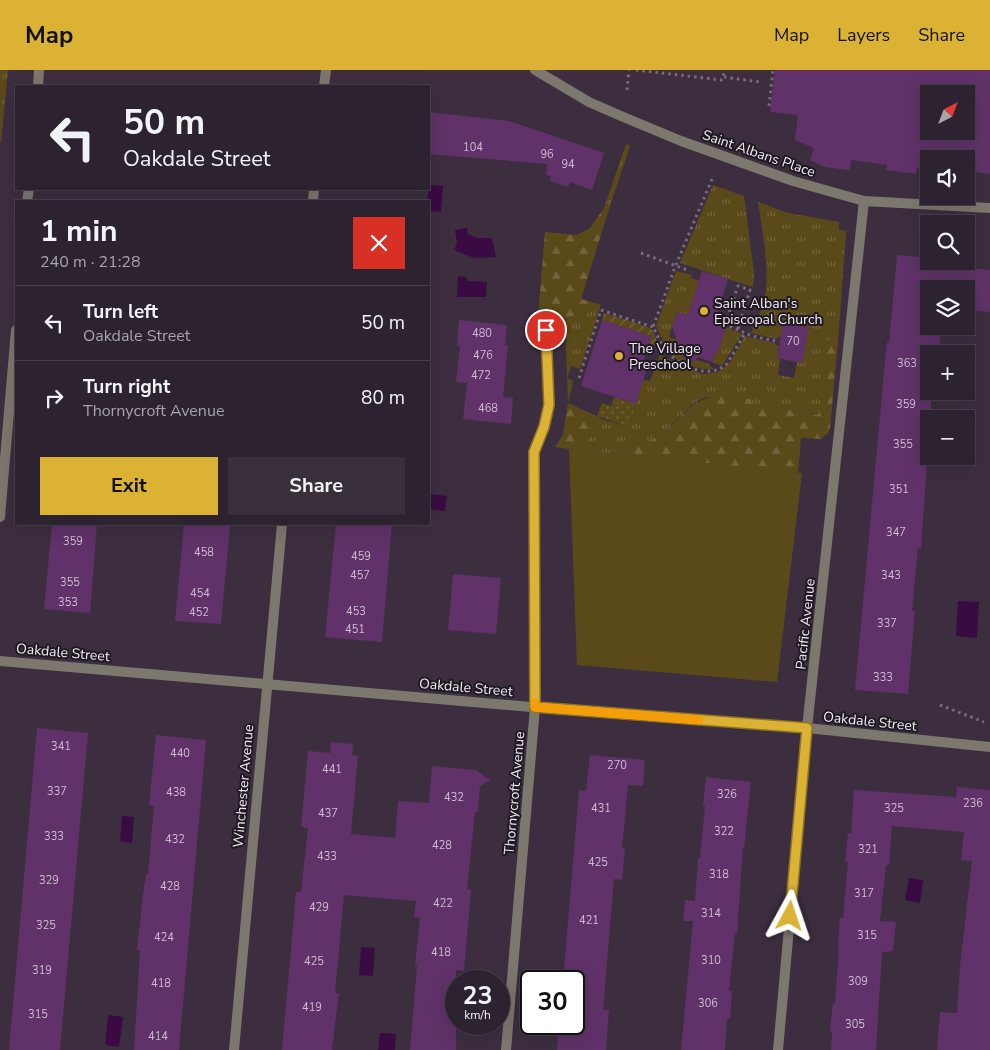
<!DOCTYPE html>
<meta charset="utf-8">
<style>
:root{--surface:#2d222f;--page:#392f3b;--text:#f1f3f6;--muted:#a7a4aa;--line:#483f4b;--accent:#dbb233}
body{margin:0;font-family:"Nunito Sans",sans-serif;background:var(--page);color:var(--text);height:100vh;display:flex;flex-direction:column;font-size:19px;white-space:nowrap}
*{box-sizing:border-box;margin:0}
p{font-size:16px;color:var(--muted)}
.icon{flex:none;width:28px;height:28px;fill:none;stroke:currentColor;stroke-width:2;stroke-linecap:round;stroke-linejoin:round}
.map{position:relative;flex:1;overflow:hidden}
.side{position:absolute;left:15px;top:130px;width:415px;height:325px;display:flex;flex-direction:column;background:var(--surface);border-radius:0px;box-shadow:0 5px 20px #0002,0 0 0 1px var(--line)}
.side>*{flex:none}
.banner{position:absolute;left:15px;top:15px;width:415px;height:105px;border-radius:0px;box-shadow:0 5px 20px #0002,0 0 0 1px var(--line);background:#2d222f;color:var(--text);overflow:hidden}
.needle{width:32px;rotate:42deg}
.buttons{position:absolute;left:920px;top:15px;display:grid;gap:10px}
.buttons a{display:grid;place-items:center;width:55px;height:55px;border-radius:0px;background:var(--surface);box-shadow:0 5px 20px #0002,0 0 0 1px var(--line);font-size:25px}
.speed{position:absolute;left:445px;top:900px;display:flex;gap:10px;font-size:25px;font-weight:700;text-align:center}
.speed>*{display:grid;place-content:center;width:65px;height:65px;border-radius:50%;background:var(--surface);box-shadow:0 5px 20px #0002,0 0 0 1px var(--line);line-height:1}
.speed small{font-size:12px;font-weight:400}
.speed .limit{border:2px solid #111;border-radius:8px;background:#fff;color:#111}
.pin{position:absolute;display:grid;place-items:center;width:42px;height:42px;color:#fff;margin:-21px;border:2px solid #fff;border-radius:50%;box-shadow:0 1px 5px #0007}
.me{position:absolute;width:55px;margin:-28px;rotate:5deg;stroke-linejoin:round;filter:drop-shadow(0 0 4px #0008)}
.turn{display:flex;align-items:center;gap:18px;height:105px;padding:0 25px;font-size:22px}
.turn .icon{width:65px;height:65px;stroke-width:2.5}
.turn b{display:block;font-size:35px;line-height:42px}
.round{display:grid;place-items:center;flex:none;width:52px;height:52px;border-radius:0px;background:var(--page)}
.headline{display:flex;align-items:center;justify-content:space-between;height:85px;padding:0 25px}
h1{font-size:30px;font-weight:700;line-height:38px}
.button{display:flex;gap:10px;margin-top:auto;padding:10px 25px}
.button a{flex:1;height:58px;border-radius:0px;background:var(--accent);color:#111;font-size:20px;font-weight:700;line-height:58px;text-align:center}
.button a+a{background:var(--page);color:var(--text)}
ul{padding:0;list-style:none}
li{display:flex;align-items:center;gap:15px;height:75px;padding:0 25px;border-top:1px solid var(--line)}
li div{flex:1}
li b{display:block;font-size:19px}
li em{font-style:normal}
header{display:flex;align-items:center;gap:30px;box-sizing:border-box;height:70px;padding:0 25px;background:var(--accent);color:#111}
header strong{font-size:24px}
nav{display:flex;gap:28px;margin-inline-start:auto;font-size:18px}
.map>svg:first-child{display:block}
.grass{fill:url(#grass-tufts)}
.forest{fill:url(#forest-firs)}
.park{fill:url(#park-dots)}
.garden{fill:url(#garden-furrows)}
.pitch{fill:#5b4a19}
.water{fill:#390b42}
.building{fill:#603269;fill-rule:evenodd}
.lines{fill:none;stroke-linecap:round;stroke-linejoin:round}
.path{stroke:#796c7b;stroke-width:3;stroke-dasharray:2.5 4;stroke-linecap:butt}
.minor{stroke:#7c786e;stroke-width:10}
.route-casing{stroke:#8e7421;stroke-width:12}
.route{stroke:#dbb233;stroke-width:9}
.slow{stroke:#f59e0b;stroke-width:9}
.poi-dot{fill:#dbb233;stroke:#1f1921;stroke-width:2}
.labels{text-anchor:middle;stroke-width:4;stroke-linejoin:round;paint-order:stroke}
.number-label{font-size:11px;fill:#cfbcd2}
.street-label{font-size:14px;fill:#f4eaf5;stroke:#1f1921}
.poi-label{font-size:14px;fill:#f4eaf5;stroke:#1f1921;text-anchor:start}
</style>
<header>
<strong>Map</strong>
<nav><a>Map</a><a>Layers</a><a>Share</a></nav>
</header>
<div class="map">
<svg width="990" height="980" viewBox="0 0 990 980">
<defs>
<pattern id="grass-tufts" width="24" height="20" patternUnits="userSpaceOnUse" patternTransform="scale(1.25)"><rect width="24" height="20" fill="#5b4a19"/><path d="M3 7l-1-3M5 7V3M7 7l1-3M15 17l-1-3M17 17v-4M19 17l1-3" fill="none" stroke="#73643b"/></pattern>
<pattern id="forest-firs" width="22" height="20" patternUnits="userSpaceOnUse" patternTransform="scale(1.25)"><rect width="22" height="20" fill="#5b4a19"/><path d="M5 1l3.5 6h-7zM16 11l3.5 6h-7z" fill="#73643b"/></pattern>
<pattern id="park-dots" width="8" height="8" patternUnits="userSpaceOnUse" patternTransform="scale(1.25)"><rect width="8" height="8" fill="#5b4a19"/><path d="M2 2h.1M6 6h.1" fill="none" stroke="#73643b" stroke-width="1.8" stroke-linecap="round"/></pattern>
<pattern id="garden-furrows" width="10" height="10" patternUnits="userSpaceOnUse" patternTransform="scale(1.25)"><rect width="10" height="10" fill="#5b4a19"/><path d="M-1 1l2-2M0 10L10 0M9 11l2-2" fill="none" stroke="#73643b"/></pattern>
</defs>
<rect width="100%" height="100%" fill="#3c2e3f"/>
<g class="grass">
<path d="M0 0H8L1 72H0Z"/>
<path d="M626 74 630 76 609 139 604 138Z"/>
<path d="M713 115 744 126 754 203 753 217 680 193Z"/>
<path d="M758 132 788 143 839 152V160L846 161 839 259 829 268 819 345 750 333 751 329C739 329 720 325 708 327 688 330 673 360 653 369 639 376 631 371 618 384L569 379 573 375 598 360 605 350 629 357 643 310 650 311 660 285 702 304 718 302 729 294 745 266 774 273 779 277 777 288 780 289 778 305 794 308 797 292 781 266 776 269 751 263C756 251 763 239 765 226 770 199 762 159 758 132Z"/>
<path d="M676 201 692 205 691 208 699 211 688 245 677 242 669 267 684 272 681 282 684 289 693 292 696 290 707 293 714 299C699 301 678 293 668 281 663 273 660 264 656 256Z"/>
<path d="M599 234 601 235 580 299 571 296 567 308 573 311 568 333 565 250C580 247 588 245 599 234Z"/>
<path d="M726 257 742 264 722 296 712 292 716 281 718 282Z"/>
</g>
<g class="forest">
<path d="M604 138 609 139 581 229 599 234C580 254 562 250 538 247L545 162 577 165 590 158Z"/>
<path d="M839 259 830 358 828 363 821 369 801 368 798 403 618 384C633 369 638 376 653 369 663 364 673 355 680 347 705 321 718 325 751 329V333L818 345 829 268Z"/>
<path d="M568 333 605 350C597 361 587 375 573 375L569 379 555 377 563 365Z"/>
</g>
<path class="park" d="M614 327 636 334 629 357 597 346 602 333 612 336Z"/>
<path class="garden" d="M604 243C613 246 646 255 651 259 656 263 656 272 659 277L649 273 651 266 602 250Z"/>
<path class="pitch" d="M569 379 802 403 777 612 577 595Z"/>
<g class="water">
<path d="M429 115 443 116 441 142 429 141V131H427Z"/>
<path d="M467 158 468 164 477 168H492L496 187 474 188 454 180 457 173 455 160Z"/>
<path d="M458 206 467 207V211L487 212 486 227H457Z"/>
<path d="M429 424 447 426 445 441 429 439Z"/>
<path d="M958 531 979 532 977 568 956 566Z"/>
<path d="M122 746 134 747 132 773 120 771Z"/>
<path d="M909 808 923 810 920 833 905 830Z"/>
<path d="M361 877 375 878 373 906 359 905Z"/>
<path d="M108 945 123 947 119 977 105 975Z"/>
<path d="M380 963 396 964 395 980H378Z"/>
</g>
<g class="building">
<path d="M775 0H990V104L966 101V89H929V100L917 98 916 104 886 100 887 95 851 90 850 100 825 97 810 90 814 78 795 70 798 45 770 42ZM929 24H966V61H929Z"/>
<path d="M429 42 509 51 604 83 592 120 570 112 568 117 550 111 551 106 546 105 547 94 429 84Z"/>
<path d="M897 185 929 188V194L990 200V242L966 240V219H927L924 256H941L939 284H929V321H932L930 349H929V393H927L921 479 918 478 912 541H915L908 624 855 620 884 302 887 272 889 273Z"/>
<path d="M702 201 728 209 714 254 726 257 718 282 716 281 712 292 698 287 694 292 684 289 672 257 677 242 688 245Z"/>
<path d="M459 250 507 255 505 275 508 276 503 327 513 328 511 354 463 349 467 313 456 312 460 276H457Z"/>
<path d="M602 250 651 266 641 299 646 301 636 334 581 316Z"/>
<path d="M783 252 809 257 802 293 777 288Z"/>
<path d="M52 454H97L90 543 44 539Z"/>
<path d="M184 454 230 456 221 554 175 551Z"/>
<path d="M336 454H392L382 572 325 567Z"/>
<path d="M453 504 501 508 496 564 448 560Z"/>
<path d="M37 658 88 663 60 980H9Z"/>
<path d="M156 665 206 670 179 980H134L140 881 137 880 143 824 146 804H148L154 736 149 735Z"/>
<path d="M331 672 353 674 352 685 358 686 351 764 395 768 398 731 429 733 432 696 476 700 490 710 480 716 478 742H475L467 819 471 820 464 901 456 900V980H410L417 896 415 895 420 848 414 847 416 831 344 825 335 923H339L332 980H282L296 822H301L308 758 301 757 308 681 330 683Z"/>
<path d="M590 685 645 690 643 716 628 715 622 778H625L622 810 614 809 603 940H609L606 980H557L559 954H574V911H563L579 720 586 721Z"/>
<path d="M706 707 751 712 744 778 743 777 737 864 735 863 729 921H732L730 949H727L725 980H681L693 851H683L685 830 695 831 698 788H700L705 736H703Z"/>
<path d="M957 717 990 720V980H937L940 942 957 943 960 896 972 791 961 790 964 762 892 756 889 795H886L880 851 896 852 893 881 882 882 876 980H831L832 962 830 961 833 933H835L839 877H838L840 848H843L848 792H845L848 763 851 764 854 720 956 727Z"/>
</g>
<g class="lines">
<g class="path">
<path d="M636 0 721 10 723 9 724 0"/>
<path d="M724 7 760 12"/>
<path d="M627 20 629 0"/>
<path d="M769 36 773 0"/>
<path d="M712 109 675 197 653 257C658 266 662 277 669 284 684 298 710 309 727 294L745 263"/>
<path d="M641 183 690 201"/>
<path d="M718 251 752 266 775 271"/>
<path d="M725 254 738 216 750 220 738 259"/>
<path d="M579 308 601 240 653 257"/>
<path d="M940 635 984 652"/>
</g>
<g class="minor">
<path d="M535 0 589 32 621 46 681 71 793 111 864 131 990 138"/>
<path d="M38 16 39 0"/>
<path d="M324 16 326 0"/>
<path d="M27 131 29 119"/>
<path d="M313 131 314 119"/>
<path d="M0 447 16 260"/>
<path d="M0 591 566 640 807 658 990 677"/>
<path d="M234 980 282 454"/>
<path d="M506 980 535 637 534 382 544 357 549 335 546 260"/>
<path d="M778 980 807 658 864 131"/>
</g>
</g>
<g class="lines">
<g class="route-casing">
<path id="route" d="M546 260 549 335 544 357 534 382 535 637 807 658 790 846"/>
</g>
<use href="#route" class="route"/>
<path class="slow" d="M535 633V637L699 650"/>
</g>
<g class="poi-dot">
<circle cx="704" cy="241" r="5"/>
<circle cx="619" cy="286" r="5"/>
</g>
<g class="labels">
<g class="number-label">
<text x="473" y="81">104</text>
<text x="547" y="88">96</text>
<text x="568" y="98">94</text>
<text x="482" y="267">480</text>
<text x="793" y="275">70</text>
<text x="483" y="289">476</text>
<text x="907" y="297">363</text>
<text x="481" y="309">472</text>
<text x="906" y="338">359</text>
<text x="488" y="342">468</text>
<text x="903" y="378">355</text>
<text x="899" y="423">351</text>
<text x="896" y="466">347</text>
<text x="73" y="475">359</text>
<text x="204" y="486">458</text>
<text x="361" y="490">459</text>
<text x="360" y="509">457</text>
<text x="891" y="509">343</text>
<text x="70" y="516">355</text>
<text x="200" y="527">454</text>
<text x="68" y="536">353</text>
<text x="356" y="545">453</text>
<text x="199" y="546">452</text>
<text x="887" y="557">337</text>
<text x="355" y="563">451</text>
<text x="883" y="611">333</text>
<text x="61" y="680">341</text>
<text x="180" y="687">440</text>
<text x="617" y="699">270</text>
<text x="332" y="703">441</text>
<text x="57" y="725">337</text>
<text x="176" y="726">438</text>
<text x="727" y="728">326</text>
<text x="454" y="731">432</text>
<text x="973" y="737">236</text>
<text x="601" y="742">431</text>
<text x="894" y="742">325</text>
<text x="328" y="747">437</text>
<text x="724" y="765">322</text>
<text x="54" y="770">333</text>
<text x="175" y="773">432</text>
<text x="442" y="779">428</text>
<text x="868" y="783">321</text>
<text x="327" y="790">433</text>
<text x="598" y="796">425</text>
<text x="719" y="808">318</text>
<text x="49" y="814">329</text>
<text x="170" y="820">428</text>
<text x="864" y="827">317</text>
<text x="443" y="837">422</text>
<text x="319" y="841">429</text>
<text x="711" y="847">314</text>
<text x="589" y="854">421</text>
<text x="46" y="859">325</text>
<text x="867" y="869">315</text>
<text x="164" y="871">424</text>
<text x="441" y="886">418</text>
<text x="711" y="894">310</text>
<text x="314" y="895">425</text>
<text x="42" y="904">319</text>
<text x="858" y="915">309</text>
<text x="161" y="917">418</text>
<text x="708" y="937">306</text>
<text x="312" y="941">419</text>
<text x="38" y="948">315</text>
<text x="855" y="958">305</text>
<text x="158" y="970">414</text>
</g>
<g class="street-label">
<text transform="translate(759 83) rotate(19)" y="5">Saint Albans Place</text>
<text transform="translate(805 554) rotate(-84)" y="5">Pacific Avenue</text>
<text transform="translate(63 582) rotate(5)" y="5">Oakdale Street</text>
<text transform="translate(466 617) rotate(5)" y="5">Oakdale Street</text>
<text transform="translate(870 651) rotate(6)" y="5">Oakdale Street</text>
<text transform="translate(243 716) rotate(-85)" y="5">Winchester Avenue</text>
<text transform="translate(514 723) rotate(-85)" y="5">Thornycroft Avenue</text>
</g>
<g class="poi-label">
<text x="714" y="238">Saint Alban's<tspan x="714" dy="16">Episcopal Church</tspan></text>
<text x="629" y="283">The Village<tspan x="629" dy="16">Preschool</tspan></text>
</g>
</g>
</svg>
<div class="buttons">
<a><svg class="needle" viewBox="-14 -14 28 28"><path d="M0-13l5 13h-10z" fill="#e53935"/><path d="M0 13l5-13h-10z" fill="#a7a4aa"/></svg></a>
<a><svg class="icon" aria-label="sound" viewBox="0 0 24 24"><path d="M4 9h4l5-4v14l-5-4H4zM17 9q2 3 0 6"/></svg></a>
<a><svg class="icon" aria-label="search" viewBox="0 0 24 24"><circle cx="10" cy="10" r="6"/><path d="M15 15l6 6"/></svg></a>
<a><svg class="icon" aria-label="layers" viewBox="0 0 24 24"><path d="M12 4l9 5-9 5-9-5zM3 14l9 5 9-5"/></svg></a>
<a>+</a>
<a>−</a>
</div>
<div class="speed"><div>23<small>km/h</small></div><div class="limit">30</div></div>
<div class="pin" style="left:546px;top:260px;background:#d93025"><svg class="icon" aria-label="arrive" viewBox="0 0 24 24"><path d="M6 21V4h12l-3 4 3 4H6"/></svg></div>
<svg class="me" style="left:790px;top:846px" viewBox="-20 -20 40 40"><path d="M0-17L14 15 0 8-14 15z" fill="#dbb233" stroke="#fff" stroke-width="4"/></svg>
<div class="banner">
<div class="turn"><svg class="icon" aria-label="left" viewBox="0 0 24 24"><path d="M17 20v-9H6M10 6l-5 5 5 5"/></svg><div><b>50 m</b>Oakdale Street</div></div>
</div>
<section class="side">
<div class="headline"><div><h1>1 min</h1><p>240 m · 21:28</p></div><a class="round" style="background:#d93025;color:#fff"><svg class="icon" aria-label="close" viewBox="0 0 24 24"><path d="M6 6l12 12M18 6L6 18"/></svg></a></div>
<ul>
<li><svg class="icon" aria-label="left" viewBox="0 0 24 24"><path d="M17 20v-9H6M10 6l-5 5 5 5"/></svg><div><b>Turn left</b><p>Oakdale Street</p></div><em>50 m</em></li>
<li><svg class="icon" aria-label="right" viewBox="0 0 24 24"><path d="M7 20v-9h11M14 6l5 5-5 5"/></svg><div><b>Turn right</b><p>Thornycroft Avenue</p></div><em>80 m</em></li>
</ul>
<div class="button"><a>Exit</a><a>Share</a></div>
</section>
</div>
